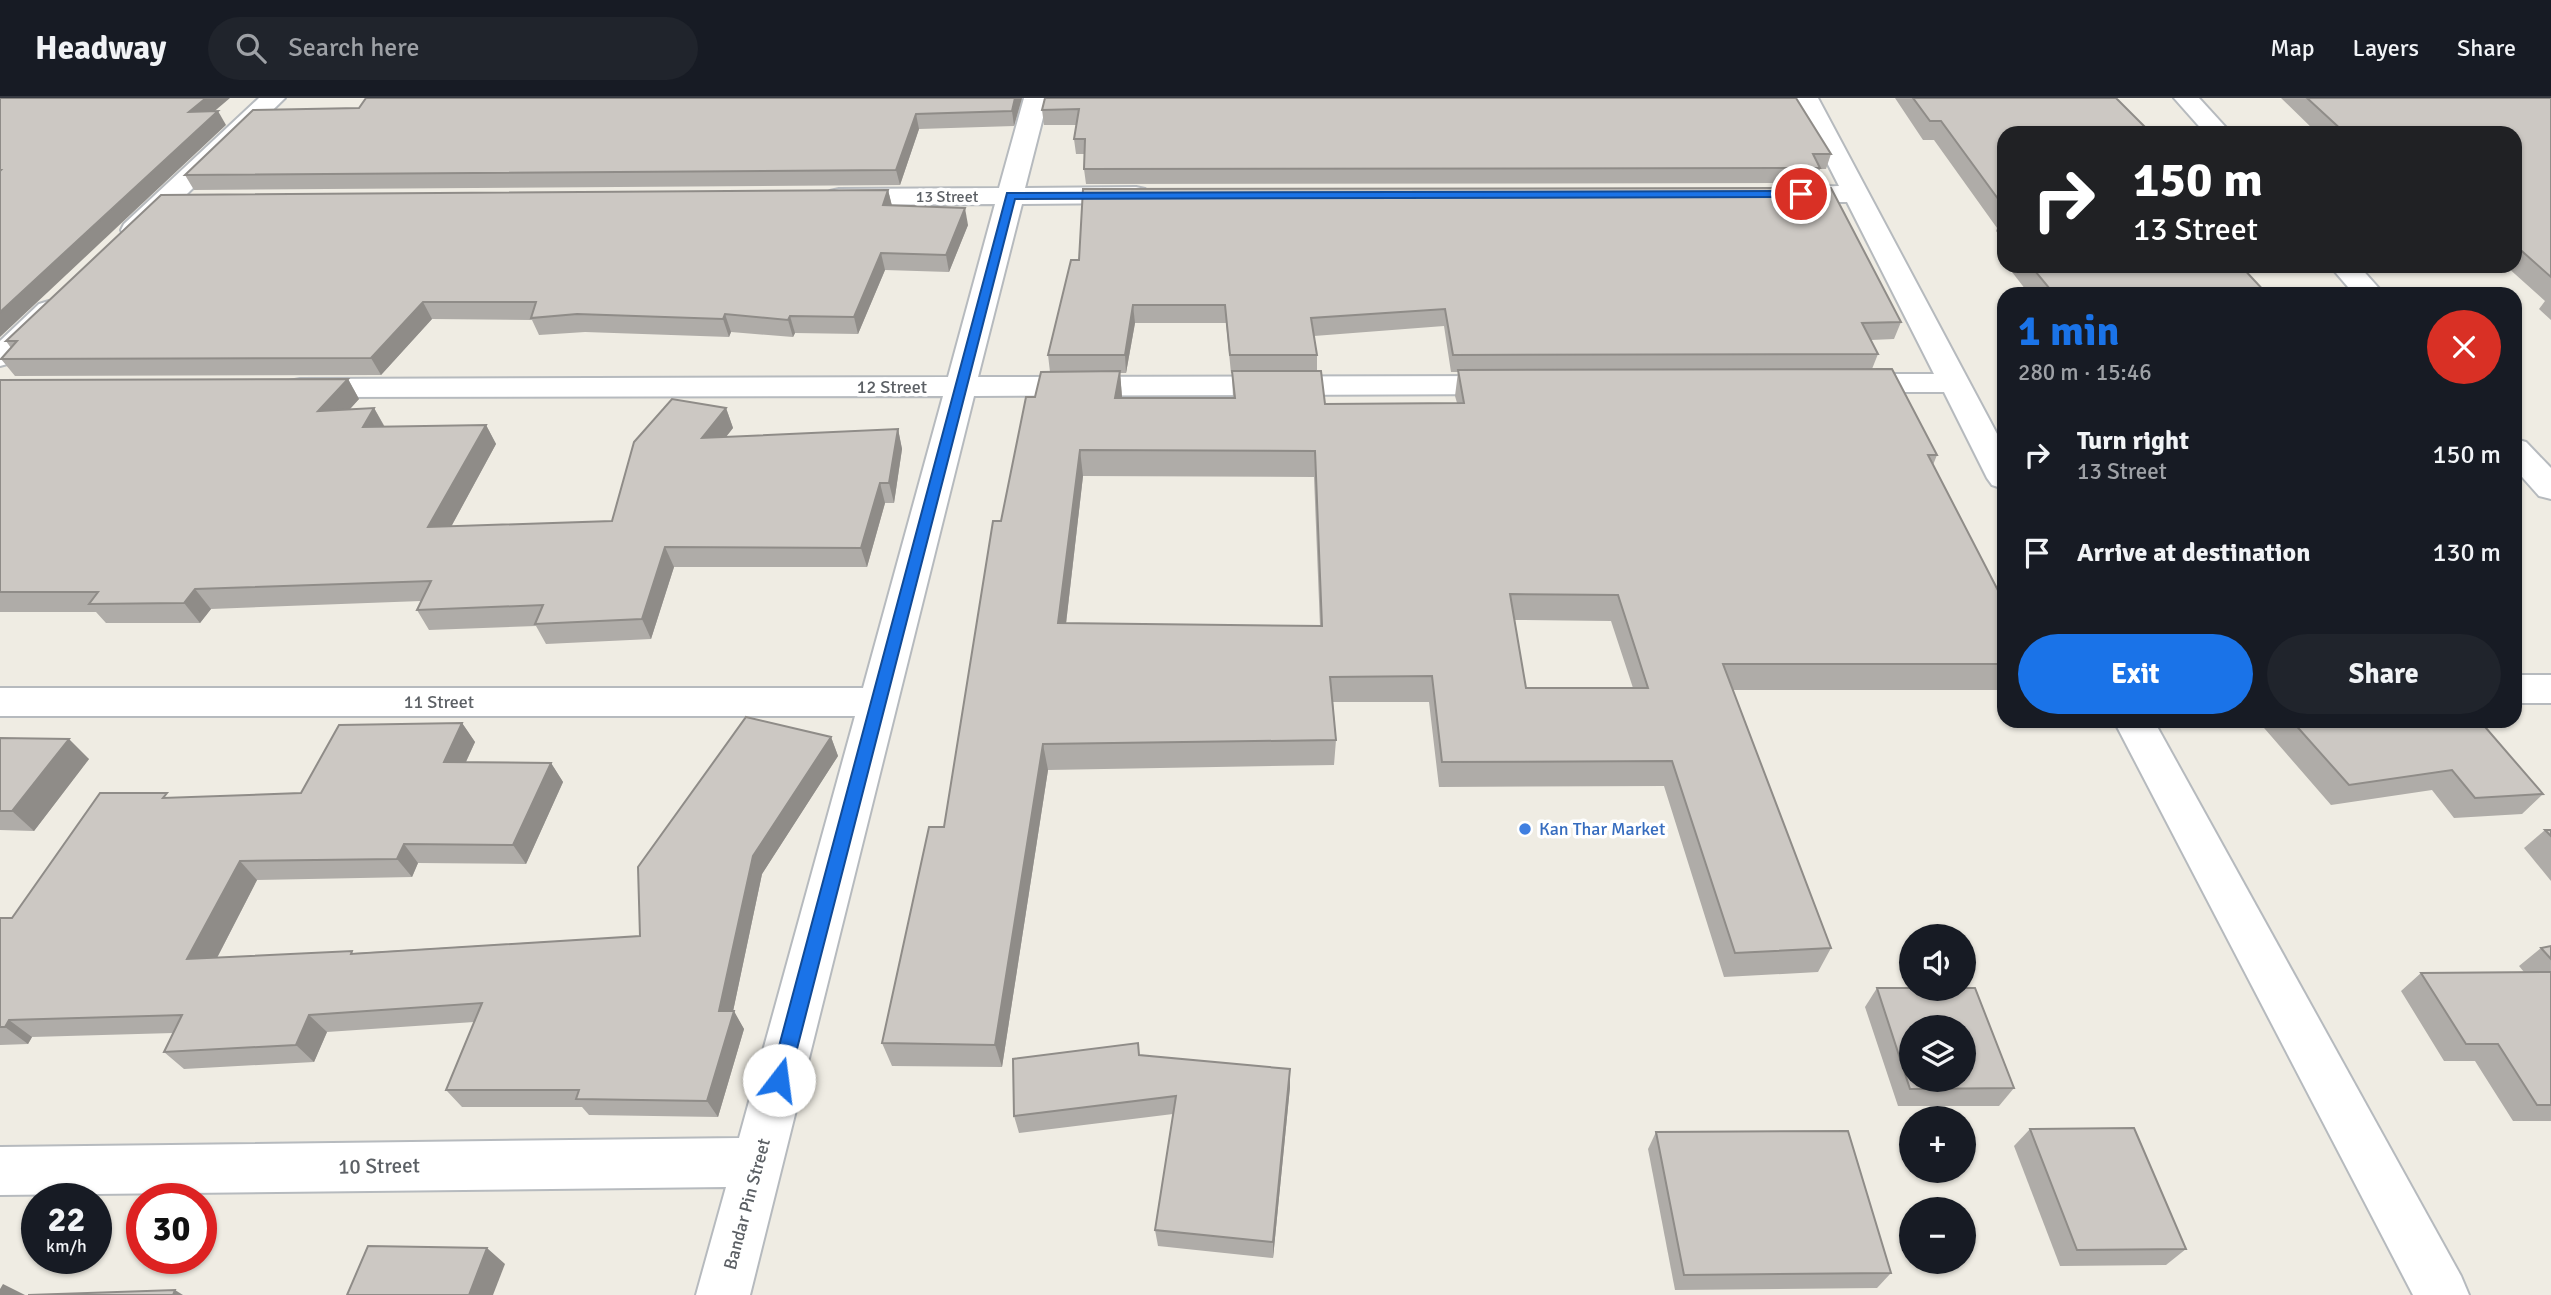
<!DOCTYPE html>
<meta charset="utf-8">
<style>
:root{--surface:#171b24;--page:#20242c;--text:#f1f3f6;--muted:#9ea1a6;--line:#363941;--accent:#1a73e8}
body{margin:0;font-family:Signika,sans-serif;background:var(--page);color:var(--text);height:100vh;display:flex;flex-direction:column;font-size:26px;white-space:nowrap}
*{box-sizing:border-box;margin:0}
p{font-size:23px;color:var(--muted)}
.icon{flex:none;width:38px;height:38px;fill:none;stroke:currentColor;stroke-width:2;stroke-linecap:round;stroke-linejoin:round}
.map{position:relative;flex:1;overflow:hidden}
.side{position:absolute;left:1997px;top:189px;width:525px;height:441px;display:flex;flex-direction:column;background:var(--surface);border-radius:21px;box-shadow:0 2px 5px #0004}
.side>*{flex:none}
.banner{position:absolute;left:1997px;top:28px;width:525px;height:147px;border-radius:21px;box-shadow:0 2px 5px #0004;background:#202124;color:#fff;overflow:hidden}
.controls{position:absolute;left:1899px;top:826px;display:grid;gap:14px}
.controls a{display:grid;place-items:center;width:77px;height:77px;border-radius:50%;background:var(--surface);box-shadow:0 2px 5px #0004;font-size:35px}
.speed{position:absolute;left:21px;top:1085px;display:flex;gap:14px;font-size:35px;font-weight:700;text-align:center}
.speed>*{display:grid;place-content:center;width:91px;height:91px;border-radius:50%;background:var(--surface);box-shadow:0 2px 5px #0004;line-height:1}
.speed small{font-size:18px;font-weight:400}
.speed .limit{border:10px solid #d22;background:#fff;color:#111}
.pin{position:absolute;display:grid;place-items:center;width:60px;height:60px;color:#fff;margin:-30px;border:4px solid #fff;border-radius:50%;box-shadow:0 2px 7px #0007}
.me{position:absolute;width:77px;margin:-38px;rotate:15deg;stroke-linejoin:round;filter:drop-shadow(0 0 5px #0008)}
.turn{display:flex;align-items:center;gap:24px;height:147px;padding:0 21px;font-size:32px}
.turn .icon{width:91px;height:91px;stroke-width:2.5}
.turn b{display:block;font-size:49px;line-height:60px}
.round{display:grid;place-items:center;flex:none;width:74px;height:74px;border-radius:37px;background:var(--page)}
.headline{display:flex;align-items:center;justify-content:space-between;height:119px;padding:0 21px}
h1{font-size:42px;font-weight:800;line-height:52px;color:var(--accent)}
.cta{display:flex;gap:14px;margin-top:auto;padding:14px 21px}
.cta a{flex:1;height:80px;border-radius:42px;background:var(--accent);color:#fff;font-size:28px;font-weight:800;line-height:80px;text-align:center}
.cta a+a{background:var(--page);color:var(--text)}
ul{padding:0;list-style:none}
li{display:flex;align-items:center;gap:21px;height:98px;padding:0 21px}
li div{flex:1}
li b{display:block;font-size:26px}
li em{font-style:normal}
header{display:flex;align-items:center;gap:42px;box-sizing:border-box;height:98px;padding:0 35px;background:var(--surface);border-bottom:2px solid var(--line)}
header strong{font-size:33px}
nav{display:flex;gap:38px;margin-inline-start:auto;font-size:24px}
.search{width:490px;height:63px;background:var(--page);display:flex;align-items:center;gap:18px;box-sizing:border-box;padding:0 24px;border-radius:38px;color:var(--muted);font-size:26px}
.map>svg:first-child{display:block}
.lines{fill:none;stroke-linecap:round;stroke-linejoin:round}
.minor-casing{stroke:#b6babe;stroke-width:4}
.tertiary-casing{stroke:#b6babe;stroke-width:4}
.minor{fill:#fff;fill-rule:evenodd}
.tertiary{fill:#fff;fill-rule:evenodd}
.wall{fill:#afaca8;fill-rule:evenodd}
.shaded-wall{fill:#8f8c88}
.building{fill:#ccc8c3;stroke:#8f8c88;stroke-width:2;fill-rule:evenodd}
.route{fill:#1a73e8;stroke:#114b97;stroke-width:2}
.shop-dot{fill:#3f7fe0;stroke:#fff;stroke-width:2.5}
.labels{text-anchor:middle;stroke-width:7;stroke-linejoin:round;paint-order:stroke}
.far-street-label{font-size:16px;fill:#5c6065;stroke:#fff}
.street-label{font-size:18px;fill:#5c6065;stroke:#fff}
.shop-label{font-size:18px;fill:#366cbe;stroke:#fff;text-anchor:start}
.near-street-label{font-size:21px;fill:#5c6065;stroke:#fff}
</style>
<header>
<strong>Headway</strong>
<div class="search"><svg class="icon" aria-label="search" viewBox="0 0 24 24"><circle cx="10" cy="10" r="6"/><path d="M15 15l6 6"/></svg>Search here</div>
<nav><a>Map</a><a>Layers</a><a>Share</a></nav>
</header>
<div class="map">
<svg width="2551" height="1197" viewBox="0 0 2551 1197">
<rect width="100%" height="100%" fill="#efece3"/>
<g class="lines">
<g class="minor-casing">
<g id="minor">
<path d="M259 0H285L144 138 134 140 124 138 121 132 124 126Z"/>
<path d="M1024 0H1048L1025 90 1136 89 1145 91 1149 97 1145 103 1136 105 1022 106 978 279 1510 278 1521 280 1525 287 1521 294 1510 296 974 298 750 1197H696L726 1089 0 1097V1049L739 1040 855 618H0V590H863L943 298 300 299 289 297 285 290 289 283 300 281 948 279 995 106 839 107 830 105 826 99 830 93 839 91 999 90Z"/>
<path d="M1794 0H1818L2004 349V391L1992 387 1987 380 1944 294H1847L1836 292 1832 285 1836 278 1847 276H1934L1847 104H1784L1775 102 1771 96 1775 90 1839 88Z"/>
<path d="M49 203 59 206 63 212 59 218 11 265 0 268V243L39 206Z"/>
<rect x="2515" y="577" width="36" height="28"/>
<path d="M2114 623H2154L2461 1178 2469 1197H2413Z"/>
</g>
</g>
<g class="tertiary-casing">
<g id="tertiary">
<path d="M2174 0H2199L2231 35H2205Z"/>
<path d="M2330 168H2359L2384 196H2354Z"/>
<path d="M2515 341 2526 344 2551 370V401L2539 398 2515 371Z"/>
</g>
</g>
<use href="#minor" class="minor"/>
<use href="#tertiary" class="tertiary"/>
</g>
<g class="wall">
<path d="M366 0H1022L1014 28 919 31 900 87 194 92 185 77 359 10Z"/>
<path d="M1045 0 1831 56 1826 71H1820L1815 85 1086 86 1084 71 1085 56H1076L1074 41 1077 27H1044L1042 12Z"/>
<path d="M1895 0H2116L2004 35V144L1996 133 1997 130 1934 42H1923Z"/>
<path d="M2281 0H2551V222L2539 211 2545 203 2506 168H2515V35H2317Z"/>
<path d="M888 92 892 108 968 127 949 174 885 172 858 236 795 235 793 239 731 234 729 239 585 234 539 237 532 222 432 221 381 277 15 278 1 261 11 250 6 243Z"/>
<path d="M1071 162 1901 224 1894 241 1871 242 1878 256 1872 271 1937 357 1933 367 2004 504V592H1733L1831 850 1818 874 1724 879 1664 688 1439 689 1429 604H1333L1336 642 1334 667 1048 672 1002 969 892 968 882 945 944 729 1001 423 1050 274 1048 257ZM1135 225H1226L1231 275H1232L1233 300H1122L1120 275H1126ZM1444 228 1451 274H1458L1455 298 1457 305 1325 306 1317 273V257L1314 238ZM1083 378 1314 379 1320 528 1066 526ZM1514 522 1611 523 1633 590H1526Z"/>
<path d="M2015 168H2241L2267 196H2029L2012 174Z"/>
<path d="M348 281 359 301 350 311 374 310 385 329 486 327 496 346 451 429 612 423 726 310 733 330 726 339 898 331 902 351 894 405H885L867 469H674L651 541 546 546 536 528 429 532 417 512 421 503 211 511 200 525H106L96 514H0V282Z"/>
<path d="M2258 623H2480L2543 696 2522 716 2454 720 2432 692 2331 707Z"/>
<path d="M462 625 475 644 466 664 551 665 563 684 526 766 418 765 412 779 257 782 217 860 354 855 640 838 831 639 838 658 762 776 733 913 744 931 718 1019 589 1017 582 1009H462L446 992 474 924 327 934 314 964 184 971 164 954 173 935 32 939 28 946 0 947V820H12L171 700 301 695Z"/>
<path d="M0 640 89 661 34 733 0 732Z"/>
<path d="M2545 732H2551V783L2524 750Z"/>
<path d="M2551 848V1023H2513L2475 963H2444L2401 893 2421 875 2524 874 2519 868 2541 850Z"/>
<path d="M1877 890 2014 990 1999 1008H1898L1865 909Z"/>
<path d="M1138 945 1139 957 1290 971V989L1273 1160 1158 1148 1155 1132 1173 1016 1019 1035 1014 1018Z"/>
<path d="M2030 1031 2186 1151 2166 1167 2060 1168 2014 1048Z"/>
<path d="M1656 1034 1891 1175 1877 1190 1675 1192 1648 1051Z"/>
</g>
<g class="shaded-wall">
<path d="M206 0H230L197 28 189 14Z"/>
<path d="M1015 0H1022L1014 28 1012 13Z"/>
<path d="M218 13 226 27 0 239V214Z"/>
<path d="M916 16 919 31 900 87 896 72Z"/>
<path d="M888 92 892 108 883 107Z"/>
<path d="M965 110 968 127 949 174 946 157Z"/>
<path d="M881 155 885 172 858 236 854 219Z"/>
<path d="M423 204 432 221 381 277 371 260Z"/>
<path d="M1133 207 1135 225 1126 275 1125 257Z"/>
<path d="M725 216 731 234 729 239 723 221Z"/>
<path d="M790 218 795 235 793 239 788 222Z"/>
<path d="M1120 273 1122 299 1118 326 1115 300Z"/>
<path d="M348 281 359 301 330 333 318 313Z"/>
<path d="M374 310 385 330 363 329Z"/>
<path d="M726 310 733 330 709 360 702 340Z"/>
<path d="M486 327 496 346 440 449 428 429Z"/>
<path d="M898 331 902 351 894 405 889 385Z"/>
<path d="M1080 352 1083 378 1063 551 1058 525Z"/>
<path d="M880 385 885 405 867 469 861 450Z"/>
<path d="M665 449 674 469 651 541 642 521Z"/>
<path d="M195 491 211 511 200 525 184 505Z"/>
<path d="M462 625 475 644 457 683 444 664Z"/>
<path d="M831 639 838 658 762 776 731 923 734 913 744 931 718 1019 707 1003 719 913 753 758Z"/>
<path d="M69 641 89 661 34 733 12 713Z"/>
<path d="M1043 646 1048 672 1002 969 995 947Z"/>
<path d="M551 665 563 684 526 766 513 747Z"/>
<path d="M404 746 418 765 412 779 397 761Z"/>
<path d="M240 763 257 782 207 879 187 861Z"/>
<path d="M309 917 327 934 314 964 296 947Z"/>
<path d="M9 922 32 939 28 946 5 929Z"/>
<path d="M1290 971V989L1273 1160V1144Z"/>
<path d="M487 1150 505 1166 493 1197H469Z"/>
<path d="M3 1186 25 1197H0V1191Z"/>
<path d="M175 1192 183 1197H173Z"/>
</g>
<g class="building">
<path d="M0 0H206L189 14 218 13 0 214V73L1 72H0Z"/>
<path d="M366 0H1015L1012 13 916 16 896 72 185 77 253 12 359 10Z"/>
<path d="M1045 0H1796L1831 56H1813L1820 70 1084 71 1085 41H1074L1079 11 1042 12Z"/>
<path d="M1913 0H2116L2151 35H2004V109L1941 23H1930Z"/>
<path d="M2307 0H2551V179L2515 147V35H2345Z"/>
<path d="M1831 90 1901 224 1862 225 1878 256 1453 257 1445 211 1311 220 1317 257H1230L1225 207H1133L1125 257H1048L1071 162H1079L1083 91Z"/>
<path d="M888 92 883 107 965 110 946 157 881 155 854 219 790 218 788 222 725 216 723 221 577 216 531 220 536 204H423L371 260 1 261 17 243H6L161 97Z"/>
<path d="M2031 168H2241L2267 196H2054Z"/>
<path d="M1892 271 1937 357H1928L2004 504V566H1723L1831 850 1735 855 1672 663 1442 664 1432 578 1330 579 1336 642 1043 646 995 947 882 945 929 729H944L993 423H1001L1026 299H1035L1041 274 1120 273 1115 300H1235L1232 273H1321L1325 306 1464 305 1458 272ZM1080 352 1315 353 1322 528 1058 525ZM1510 496 1618 497 1648 590H1526Z"/>
<path d="M348 281 318 313 374 310 363 329 486 327 428 429 612 423 634 344 672 301 726 310 702 340 898 331 889 385H880L861 450 665 449 642 521 535 526 543 507 417 512 431 483 195 491 184 505 89 506 98 494H0V282Z"/>
<path d="M746 619 831 639 753 758 719 913H734L707 1003 576 1001 579 992H446L482 905 309 917 296 947 164 954 182 917 9 922 5 929H0V820H12L100 695H167L163 700 301 695 339 627 462 625 444 664 551 665 513 747 404 746 397 761 240 763 187 861 352 853 351 856 640 838 638 769Z"/>
<path d="M2292 623H2480L2543 696 2475 700 2452 672 2349 687Z"/>
<path d="M0 640 69 641 12 713H0Z"/>
<path d="M2545 732H2551V738Z"/>
<path d="M2551 848V861L2541 850Z"/>
<path d="M2551 874V1007H2537L2498 946H2466L2421 875Z"/>
<path d="M1877 890H1975L2014 990 1910 991ZM1911 929H1964V982H1911Z"/>
<path d="M1138 945 1139 957 1290 971 1273 1144 1155 1132 1176 998 1014 1018 1013 961Z"/>
<path d="M2134 1030 2186 1151 2077 1152 2030 1031Z"/>
<path d="M1848 1033 1891 1175 1684 1177 1656 1034Z"/>
<path d="M368 1148 487 1150 469 1197H347Z"/>
<path d="M175 1192 173 1197H28Z"/>
</g>
<path class="route" d="M1801 93 1806 96 1805 99 1015 101 789 982 786 989 779 991 772 989 770 982 1007 95Z"/>
<circle class="shop-dot" cx="1525" cy="731" r="7"/>
<g class="labels">
<g class="far-street-label">
<text x="947" y="104">13 Street</text>
</g>
<g class="street-label">
<text x="892" y="295">12 Street</text>
<text x="439" y="610">11 Street</text>
<text transform="translate(747 1106) rotate(-75)" y="6">Bandar Pin Street</text>
</g>
<g class="shop-label">
<text x="1539" y="737">Kan Thar Market</text>
</g>
<g class="near-street-label">
<text transform="translate(379 1068) rotate(-1)" y="7">10 Street</text>
</g>
</g>
</svg>
<div class="controls">
<a><svg class="icon" aria-label="sound" viewBox="0 0 24 24"><path d="M4 9h4l5-4v14l-5-4H4zM17 9q2 3 0 6"/></svg></a>
<a><svg class="icon" aria-label="layers" viewBox="0 0 24 24"><path d="M12 4l9 5-9 5-9-5zM3 14l9 5 9-5"/></svg></a>
<a>+</a>
<a>−</a>
</div>
<div class="speed"><div>22<small>km/h</small></div><div class="limit">30</div></div>
<div class="pin" style="left:1801px;top:96px;background:#d93025"><svg class="icon" aria-label="arrive" viewBox="0 0 24 24"><path d="M6 21V4h12l-3 4 3 4H6"/></svg></div>
<svg class="me" style="left:779px;top:982px" viewBox="-20 -20 40 40"><circle r="19" fill="#fff"/><path d="M0-13L10 11 0 6-10 11z" fill="#1a73e8"/></svg>
<div class="banner">
<div class="turn"><svg class="icon" aria-label="right" viewBox="0 0 24 24"><path d="M7 20v-9h11M14 6l5 5-5 5"/></svg><div><b>150 m</b>13 Street</div></div>
</div>
<section class="side">
<div class="headline"><div><h1>1 min</h1><p>280 m · 15:46</p></div><a class="round" style="background:#d93025;color:#fff"><svg class="icon" aria-label="close" viewBox="0 0 24 24"><path d="M6 6l12 12M18 6L6 18"/></svg></a></div>
<ul>
<li><svg class="icon" aria-label="right" viewBox="0 0 24 24"><path d="M7 20v-9h11M14 6l5 5-5 5"/></svg><div><b>Turn right</b><p>13 Street</p></div><em>150 m</em></li>
<li><svg class="icon" aria-label="arrive" viewBox="0 0 24 24"><path d="M6 21V4h12l-3 4 3 4H6"/></svg><div><b>Arrive at destination</b></div><em>130 m</em></li>
</ul>
<div class="cta"><a>Exit</a><a>Share</a></div>
</section>
</div>
